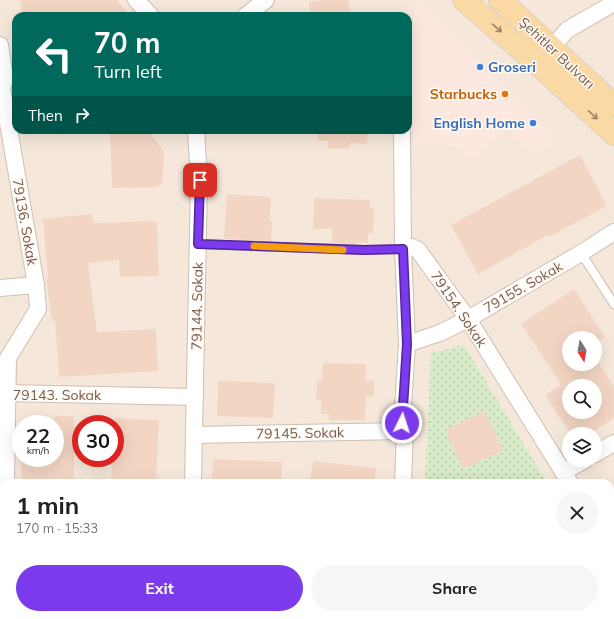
<!DOCTYPE html>
<meta charset="utf-8">
<style>
:root{--surface:#fff;--page:#f6f6f6;--text:#222;--muted:#767676;--accent:#7c3aed}
body{margin:0;font-family:Mulish,sans-serif;background:var(--page);color:var(--text);height:100vh;display:flex;flex-direction:column;font-size:15px;white-space:nowrap}
*{box-sizing:border-box;margin:0}
p{font-size:13px;color:var(--muted)}
.icon{flex:none;width:22px;height:22px;fill:none;stroke:currentColor;stroke-width:2;stroke-linecap:round;stroke-linejoin:round}
.map{position:relative;flex:1;overflow:hidden}
.details{position:absolute;left:0px;top:479px;width:614px;height:140px;display:flex;flex-direction:column;background:var(--surface);border-radius:12px 12px 0 0;box-shadow:0 4px 16px #0002}
.details>*{flex:none}
.guide{position:absolute;left:12px;top:12px;width:400px;height:122px;border-radius:12px;box-shadow:0 4px 16px #0002;background:#00695c;color:#fff;overflow:hidden}
.needle{width:26px;rotate:169deg}
.controls{position:absolute;left:562px;top:331px;display:grid;gap:8px}
.controls a{display:grid;place-items:center;width:40px;height:40px;border-radius:50%;background:var(--surface);box-shadow:0 4px 16px #0002;font-size:20px}
.speed{position:absolute;left:12px;top:415px;display:flex;gap:8px;font-size:20px;font-weight:700;text-align:center}
.speed>*{display:grid;place-content:center;width:52px;height:52px;border-radius:50%;background:var(--surface);box-shadow:0 4px 16px #0002;line-height:1}
.speed small{font-size:10px;font-weight:400}
.speed .limit{border:6px solid #d22;background:#fff;color:#111}
.pin{position:absolute;display:grid;place-items:center;width:34px;height:34px;color:#fff;margin:-17px;border-radius:8px;box-shadow:0 2px 6px #0006}
.me{position:absolute;width:44px;margin:-22px;rotate:4deg;stroke-linejoin:round;filter:drop-shadow(0 0 3px #0008)}
.turn{display:flex;align-items:center;gap:14px;height:84px;padding:0 16px;font-size:18px}
.turn .icon{width:52px;height:52px;stroke-width:2.5}
.turn b{display:block;font-size:28px;line-height:34px}
.then{display:flex;align-items:center;height:38px;padding:0 16px;background:#0003;gap:8px;font-size:15px}
.round{display:grid;place-items:center;flex:none;width:42px;height:42px;border-radius:21px;background:var(--page)}
.summary{display:flex;align-items:center;justify-content:space-between;height:68px;padding:0 16px}
h1{font-size:24px;font-weight:700;line-height:30px}
.action{display:flex;gap:8px;margin-top:auto;padding:8px 16px}
.action a{flex:1;height:46px;border-radius:24px;background:var(--accent);color:#fff;font-size:16px;font-weight:700;line-height:46px;text-align:center}
.action a+a{background:var(--page);color:var(--text)}
.map>svg:first-child{display:block}
.residential{fill:#f5e8da;fill-rule:evenodd}
.commercial{fill:#fde8e0}
.garden{fill:url(#garden-dots)}
.building{fill:#f3d5c3;fill-rule:evenodd}
.lines{fill:none;stroke-linecap:round;stroke-linejoin:round}
.lane-casing{stroke:#d1beb0;stroke-width:10}
.street-casing{stroke:#d1beb0;stroke-width:18}
.primary-casing{stroke:#dad1cd;stroke-width:24}
.lane{stroke:#fff;stroke-width:8}
.street{stroke:#fff;stroke-width:16}
.primary{stroke:#fbd9a5;stroke-width:22}
.oneway{stroke:#a18267}
.route-casing{stroke:#51269a;stroke-width:10}
.route{stroke:#7c3aed;stroke-width:7}
.slow{stroke:#f59e0b;stroke-width:7}
.shop-dot{fill:#3f7fe0;stroke:#fffaf3;stroke-width:1.5}
.food-dot{fill:#e8710a;stroke:#fffaf3;stroke-width:1.5}
.labels{text-anchor:middle;stroke-width:3;stroke-linejoin:round;paint-order:stroke}
.street-label{font-size:14px;fill:#7a5c4d;stroke:#fffaf3}
.shop-label{font-size:14px;font-weight:bold;fill:#366cbe;stroke:#fffaf3;text-anchor:start}
.food-label{font-size:14px;font-weight:bold;fill:#c56008;stroke:#fffaf3;text-anchor:end}
</style>
<div class="map">
<svg width="614" height="619" viewBox="0 0 614 619">
<defs>
<pattern id="garden-dots" width="8" height="8" patternUnits="userSpaceOnUse"><rect width="8" height="8" fill="#d8ecc9"/><path d="M2 2h.1M6 6h.1" fill="none" stroke="#b4c2a5" stroke-width="1.8" stroke-linecap="round"/></pattern>
</defs>
<rect width="100%" height="100%" fill="#fdf6ec"/>
<path class="residential" d="M0 0H614V619H0ZM16 16H408V130H16ZM569 338H595V364H569ZM569 386H595V412H569ZM21 424H55V458H21ZM81 424H115V458H81ZM569 434H595V460H569ZM4 483H610V615H4Z"/>
<path class="commercial" d="M416 0H417L556 140 531 154 507 127 473 161 454 147 436 144H413L414 5Z"/>
<path class="garden" d="M464 345 547 483H425L431 353Z"/>
<g class="building">
<path d="M20 0H117L130 16H23Z"/>
<path d="M320 0H348L351 16H311L309 2Z"/>
<path d="M110 130H147L164 151 162 183 157 187 112 188Z"/>
<path d="M318 130H368L367 144 350 143 349 149 327 148 328 141H318Z"/>
<path d="M580 155 607 206 549 237 548 235 478 274 451 225Z"/>
<path d="M227 194 271 197 270 221H272L271 241 224 239Z"/>
<path d="M314 198 370 200V208H374L373 234 368 233V243L358 242V244L332 243V229H313Z"/>
<path d="M92 214 93 223 157 221 159 276 120 277 119 260 88 263 97 332 156 329 158 371 59 377 55 320 52 321 46 279H48L43 219Z"/>
<path d="M574 289 605 337 595 344V338H569V364H595V357L614 386V418L590 434H571L545 395 561 385 521 324ZM569 386H595V412H569Z"/>
<path d="M323 363 366 364 365 380 374 381V397L366 396 365 420H329V414H321V400H316L317 381H322Z"/>
<path d="M218 381 275 383 273 418 217 416Z"/>
<path d="M485 411 503 450 463 469 445 430Z"/>
<path d="M55 416H74V483H22L21 458H55Z"/>
<path d="M115 418 159 420 156 483H111L112 458H115Z"/>
<path d="M213 459 282 462 281 483H212Z"/>
<path d="M313 461 376 468 374 483H328L310 481Z"/>
</g>
<g class="lines">
<g class="lane-casing">
<g id="lane">
<path d="M198 244 364 250 403 249"/>
<path d="M581 253 614 304"/>
</g>
</g>
<g class="street-casing">
<g id="street">
<path d="M136 0 151 16"/>
<path d="M245 16 266 0"/>
<path d="M0 45 5 79 2 88 36 285 38 309 8 358 6 483"/>
<path d="M552 48 567 30 614 3"/>
<path d="M402 130 403 249 412 247 418 250 468 319 570 483"/>
<path d="M0 288 36 285"/>
<path d="M407 344 440 333 468 319 581 253 614 232"/>
<path d="M7 393 195 397"/>
<path d="M194 435 405 431"/>
<path d="M595 454 614 443"/>
<path d="M563 472 585 460"/>
<path d="M193 483 199 180 196 130"/>
<path d="M403 483 405 431 402 423 407 344 403 249"/>
<path d="M610 551 614 557"/>
<path d="M4 619V615"/>
<path d="M191 619V615"/>
<path d="M394 619 395 615"/>
</g>
</g>
<g class="primary-casing">
<g id="primary">
<path d="M464 0 542 68 614 134"/>
<path d="M500 0 614 105"/>
</g>
</g>
<use href="#lane" class="lane"/>
<use href="#street" class="street"/>
<use href="#primary" class="primary"/>
</g>
<defs><path id="oneway-shaft" d="M-6 0H5M1.5-3L5.5 0L1.5 3" fill="none" stroke-width="1.6" stroke-linecap="round" stroke-linejoin="round"/></defs>
<g class="oneway">
<use href="#oneway-shaft" transform="translate(497 28) rotate(41)"/>
<use href="#oneway-shaft" transform="translate(593 115) rotate(43)"/>
</g>
<g class="lines">
<g class="route-casing">
<path id="route" d="M200 180 198 244 364 250 403 249 407 344 402 423"/>
</g>
<use href="#route" class="route"/>
<path class="slow" d="M254 246 343 250"/>
</g>
<g class="shop-dot">
<circle cx="480" cy="67" r="4"/>
<circle cx="533" cy="123" r="4"/>
</g>
<circle class="food-dot" cx="505" cy="94" r="4"/>
<g class="labels">
<g class="street-label">
<text transform="translate(557 53) rotate(43)" y="5">Şehitler Bulvarı</text>
<text transform="translate(25 222) rotate(80)" y="5">79136. Sokak</text>
<text transform="translate(523 287) rotate(-30)" y="5">79155. Sokak</text>
<text transform="translate(197 306) rotate(-89)" y="5">79144. Sokak</text>
<text transform="translate(459 309) rotate(56)" y="5">79154. Sokak</text>
<text x="57" y="400">79143. Sokak</text>
<text transform="translate(300 433) rotate(-1)" y="5">79145. Sokak</text>
</g>
<g class="shop-label">
<text x="488" y="72">Groseri</text>
<text x="525" y="128" text-anchor="end">English Home</text>
</g>
<g class="food-label">
<text x="497" y="99">Starbucks</text>
</g>
</g>
</svg>
<div class="controls">
<a><svg class="needle" viewBox="-14 -14 28 28"><path d="M0-13l5 13h-10z" fill="#e53935"/><path d="M0 13l5-13h-10z" fill="#767676"/></svg></a>
<a><svg class="icon" aria-label="search" viewBox="0 0 24 24"><circle cx="10" cy="10" r="6"/><path d="M15 15l6 6"/></svg></a>
<a><svg class="icon" aria-label="layers" viewBox="0 0 24 24"><path d="M12 4l9 5-9 5-9-5zM3 14l9 5 9-5"/></svg></a>
</div>
<div class="speed"><div>22<small>km/h</small></div><div class="limit">30</div></div>
<div class="pin" style="left:200px;top:180px;background:#d93025"><svg class="icon" aria-label="arrive" viewBox="0 0 24 24"><path d="M6 21V4h12l-3 4 3 4H6"/></svg></div>
<svg class="me" style="left:402px;top:423px" viewBox="-20 -20 40 40"><circle r="17" fill="#7c3aed" stroke="#fff" stroke-width="3"/><path d="M0-11L8 9 0 5-8 9z" fill="#fff"/></svg>
<div class="guide">
<div class="turn"><svg class="icon" aria-label="left" viewBox="0 0 24 24"><path d="M17 20v-9H6M10 6l-5 5 5 5"/></svg><div><b>70 m</b>Turn left</div></div>
<div class="then">Then<svg class="icon" aria-label="right" viewBox="0 0 24 24"><path d="M7 20v-9h11M14 6l5 5-5 5"/></svg></div>
</div>
<section class="details">
<div class="summary"><div><h1>1 min</h1><p>170 m · 15:33</p></div><a class="round"><svg class="icon" aria-label="close" viewBox="0 0 24 24"><path d="M6 6l12 12M18 6L6 18"/></svg></a></div>
<div class="action"><a>Exit</a><a>Share</a></div>
</section>
</div>
